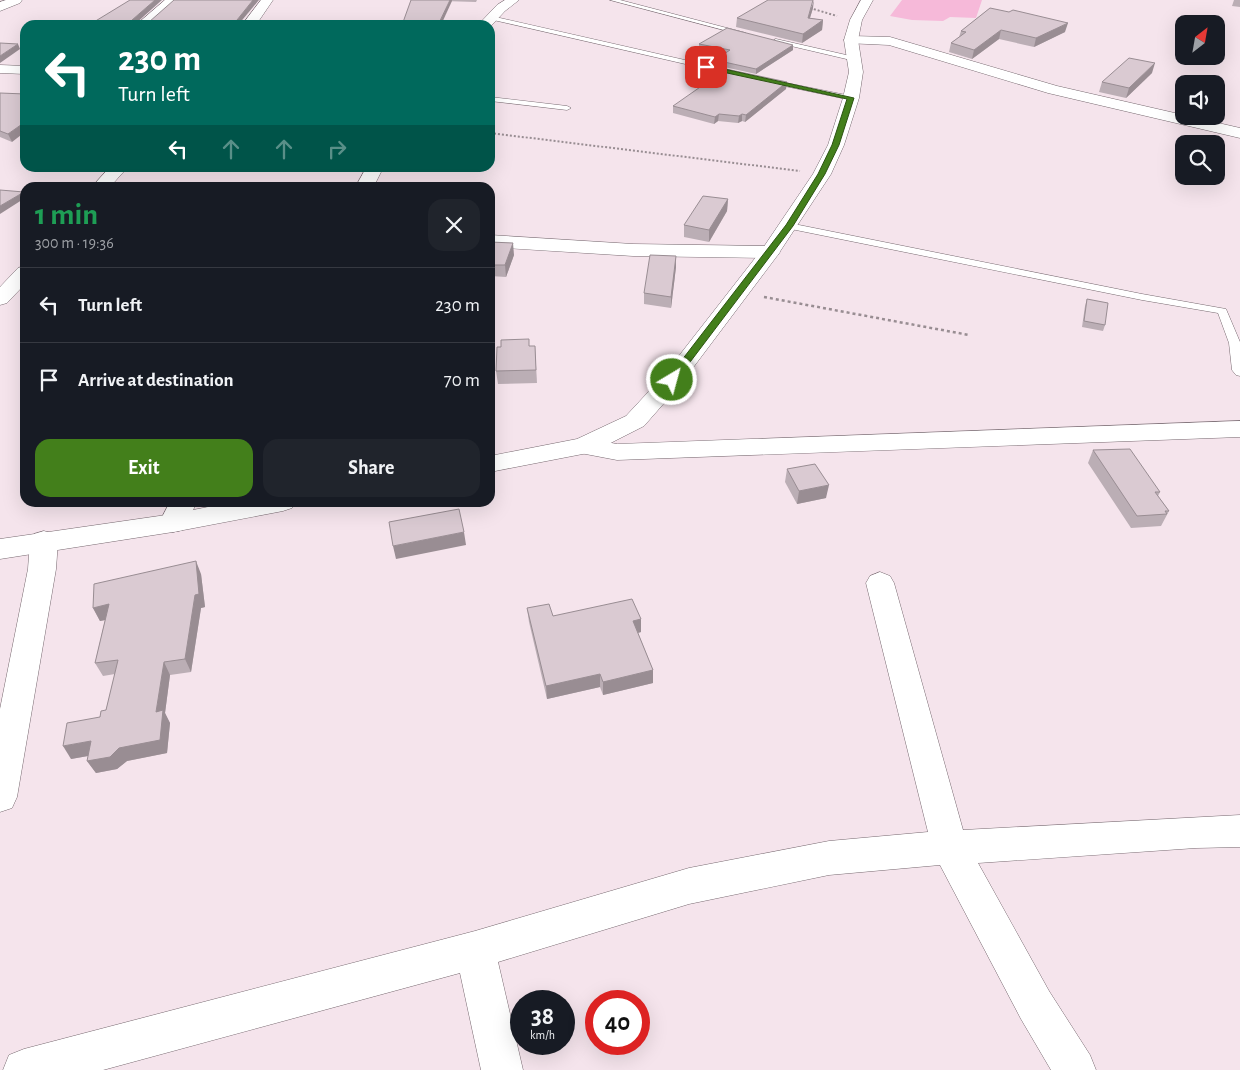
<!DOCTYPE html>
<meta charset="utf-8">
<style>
:root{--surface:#171b24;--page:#20242c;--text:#f1f3f6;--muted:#9ea1a6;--line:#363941;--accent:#437f1b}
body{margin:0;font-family:"Alegreya Sans",sans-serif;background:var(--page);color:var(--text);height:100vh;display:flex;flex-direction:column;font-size:19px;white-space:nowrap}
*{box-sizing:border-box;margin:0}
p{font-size:16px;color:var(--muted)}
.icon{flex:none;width:28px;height:28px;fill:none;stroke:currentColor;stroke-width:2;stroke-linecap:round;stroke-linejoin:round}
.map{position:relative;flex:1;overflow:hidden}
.side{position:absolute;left:20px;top:182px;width:475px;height:325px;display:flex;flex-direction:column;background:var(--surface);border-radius:15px;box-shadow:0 5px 20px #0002}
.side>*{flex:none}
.banner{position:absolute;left:20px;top:20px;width:475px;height:152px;border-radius:15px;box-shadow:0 5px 20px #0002;background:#00695c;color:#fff;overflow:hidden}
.needle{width:32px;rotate:31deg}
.tools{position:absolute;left:1175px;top:15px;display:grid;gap:10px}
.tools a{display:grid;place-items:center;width:50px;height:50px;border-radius:10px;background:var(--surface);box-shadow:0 5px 20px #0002;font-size:25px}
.speed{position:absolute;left:510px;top:990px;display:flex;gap:10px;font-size:25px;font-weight:700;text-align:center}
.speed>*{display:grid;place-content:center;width:65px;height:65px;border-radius:50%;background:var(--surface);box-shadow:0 5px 20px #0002;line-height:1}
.speed small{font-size:12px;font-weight:400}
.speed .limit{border:8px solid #d22;background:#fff;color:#111}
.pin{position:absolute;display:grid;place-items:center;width:42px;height:42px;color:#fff;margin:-21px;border-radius:10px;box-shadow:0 2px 8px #0006}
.me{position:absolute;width:55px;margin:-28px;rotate:37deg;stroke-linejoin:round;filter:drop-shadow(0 0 4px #0008)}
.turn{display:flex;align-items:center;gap:18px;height:105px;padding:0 15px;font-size:22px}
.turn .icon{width:65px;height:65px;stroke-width:2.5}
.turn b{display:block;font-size:35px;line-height:42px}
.lanes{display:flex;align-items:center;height:48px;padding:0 15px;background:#0003;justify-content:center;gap:25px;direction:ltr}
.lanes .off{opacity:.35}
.round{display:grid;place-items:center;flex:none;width:52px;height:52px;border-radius:15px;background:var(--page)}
.summary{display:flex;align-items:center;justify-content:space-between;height:85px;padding:0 15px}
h1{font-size:30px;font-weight:600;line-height:38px;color:#1e9e55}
.cta{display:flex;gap:10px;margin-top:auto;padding:10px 15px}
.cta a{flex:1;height:58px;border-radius:15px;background:var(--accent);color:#fff;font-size:20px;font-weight:600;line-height:58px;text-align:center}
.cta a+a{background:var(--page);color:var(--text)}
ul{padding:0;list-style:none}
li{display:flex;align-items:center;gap:15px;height:75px;padding:0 15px;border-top:1px solid var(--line)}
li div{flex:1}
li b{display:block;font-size:19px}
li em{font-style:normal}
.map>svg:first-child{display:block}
.green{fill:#f6b9d9}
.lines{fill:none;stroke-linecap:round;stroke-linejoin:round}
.lane-casing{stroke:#776970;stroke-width:1}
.street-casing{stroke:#776970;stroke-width:1}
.secondary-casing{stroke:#776970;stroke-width:1}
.path-far1{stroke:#988d92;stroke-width:2;stroke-dasharray:2 2;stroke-linecap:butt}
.path{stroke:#988d92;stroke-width:2.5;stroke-dasharray:3 3;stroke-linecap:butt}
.lane{fill:#fff;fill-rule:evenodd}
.street{fill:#fff;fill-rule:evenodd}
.secondary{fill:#fff;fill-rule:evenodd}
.wall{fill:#bbaeb5}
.shaded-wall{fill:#998d93}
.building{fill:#dacad2;stroke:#998d93}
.route{fill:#437f1b;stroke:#2c5312}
</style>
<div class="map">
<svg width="1240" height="1070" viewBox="0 0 1240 1070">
<rect width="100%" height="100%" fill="#f5e4ec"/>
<path class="green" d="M902 0H982L976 18 950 17 943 21 912 20 890 16Z"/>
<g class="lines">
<g class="lane-casing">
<g id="lane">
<path d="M610 0H620L746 33 743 35Z"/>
<path d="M491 16 742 73 746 75 742 77 489 19 488 18Z"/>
<path d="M776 39 855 57 859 59 855 61 774 42V40Z"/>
<path d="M767 79 851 96 855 98 851 100 770 83H767Z"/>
<path d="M490 97 567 106 571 108 567 110 490 101Z"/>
<path d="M789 223 1142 294 1226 309 1240 342V376L1236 375 1232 370 1229 343 1218 313 1142 300 786 228 784 226Z"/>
</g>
</g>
<g class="street-casing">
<g id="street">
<path d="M6 0H22L20 3 0 11V2Z"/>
<path d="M165 0H179L151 25H136Z"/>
<path d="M261 0H273L256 25H242Z"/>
<path d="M505 0H519L505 11 490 27V25H478L497 5Z"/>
<path d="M851 36 890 37 1057 86 1240 128V138L1048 93 889 45 846 43 844 40Z"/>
<path d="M0 65 25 66V74L0 73Z"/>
<path d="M109 168H127L109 188H91Z"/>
<path d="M366 168H383L373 188H355Z"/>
<path d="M490 235 633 244 770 246 777 248 780 252 777 256 770 258 633 256 490 247Z"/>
<path d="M25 266V284L7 303 0 305V287L18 268Z"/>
<path d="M1240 421V437L617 460 575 452 572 446 575 440 584 438 617 444Z"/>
<path d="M170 502H197L183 530 173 532 163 530 159 523Z"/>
<path d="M44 531 54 534 58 541 56 569 17 797 12 808 0 812V709L28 569 30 541 34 534Z"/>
<path d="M880 572 890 576 894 583 963 830 1240 815V847L1196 848 978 863 1049 991 1090 1055 1096 1070H1051L1021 1019 940 865 829 875 689 904 498 962 523 1070H481L460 973 103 1070H3L9 1055 24 1049 475 931 689 868 829 841 928 832 866 583 870 576Z"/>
</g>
</g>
<g class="secondary-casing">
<g id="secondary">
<path d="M861 0H873L862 20 858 40 863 72 859 98 844 145 831 174 777 256 680 385 644 426 593 452 490 472V456L577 439 626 416 664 375 763 248 813 174 828 145 843 98 849 72 844 40 850 20Z"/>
<path d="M233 502H296L292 508 283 511 173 532 0 559V539L173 514Z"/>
</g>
</g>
<g class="path-far1">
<path d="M810 8 837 16"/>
<path d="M490 133 800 171"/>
</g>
<path class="path" d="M764 297 969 335"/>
<use href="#lane" class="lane"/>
<use href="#street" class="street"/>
<use href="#secondary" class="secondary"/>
</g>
<g class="wall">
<path d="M411 0H477L476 2Z"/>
<path d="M1234 0H1240V7L1232 6Z"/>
<path d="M813 8 810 18 823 20 822 30 802 43 736 27 737 18Z"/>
<path d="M990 8 1065 32 1034 47 999 39 972 59 949 52 951 43 959 37 961 31Z"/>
<path d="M699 44 793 45V50L756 74 715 65V60L725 54 699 48Z"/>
<path d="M1152 73 1126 98 1099 92 1102 82Z"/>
<path d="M787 82 786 89 745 122 742 121 738 123 718 121 714 124 673 113V106Z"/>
<path d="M0 93 12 142 0 137Z"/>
<path d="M728 199 727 211 709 242 684 237V225Z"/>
<path d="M490 242 514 255 506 277 490 276Z"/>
<path d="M676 256V267L671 308 644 304V293Z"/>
<path d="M1087 299 1105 325 1103 331 1082 327 1085 306Z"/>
<path d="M529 346H535L537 383 498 384 496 371Z"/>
<path d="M1093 450 1160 492 1158 496 1169 511 1161 526 1131 528 1088 463Z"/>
<path d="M787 469 826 498 797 504 785 482Z"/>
<path d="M201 574 205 607 201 608 191 672 170 675 165 713 170 723 167 753 127 761 117 769 96 773 87 761 88 756 71 759 100 717 106 710 115 674 103 676 95 663 105 620 100 621 93 608Z"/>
<path d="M527 608 553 616 641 619V632L638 633 653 670V683L603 695 600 687 547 699 529 622Z"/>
</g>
<g class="shaded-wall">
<path d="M155 0H162L134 25 132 20Z"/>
<path d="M253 0H259L238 25H233Z"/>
<path d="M450 0H452V1L441 25H438Z"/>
<path d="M814 0 813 8 807 27 808 18Z"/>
<path d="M823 20 822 30 802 43 803 34Z"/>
<path d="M1068 23 1065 32 1034 47 1036 38Z"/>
<path d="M1001 30 999 39 972 59 974 50Z"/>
<path d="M18 44 20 49 0 63V56Z"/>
<path d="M793 45V50L756 74V69Z"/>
<path d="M1155 63 1152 73 1126 98 1129 88Z"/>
<path d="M787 82 786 89 745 122 746 115Z"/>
<path d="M719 114 718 121 714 124 715 117Z"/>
<path d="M742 114V121L738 123 739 116Z"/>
<path d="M25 122V132L12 142 8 134Z"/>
<path d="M24 192 25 195V198L0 214V206Z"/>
<path d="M728 199 727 211 709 242V230Z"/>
<path d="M513 243 514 255 506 277 505 265Z"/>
<path d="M676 256V267L671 308V297Z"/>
<path d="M829 485 826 498 797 504 799 491Z"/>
<path d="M464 532 466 545 396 559 393 546Z"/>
<path d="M196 561 201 574 205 607 201 608 191 672 185 659 195 595Z"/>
<path d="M109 604 116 618 100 621 93 608Z"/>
<path d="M641 619V632L633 634V621Z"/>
<path d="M164 662 170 675 165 713 170 723 167 753 127 761 117 769 96 773 87 761 119 748 156 712Z"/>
<path d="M653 670V683L603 695V682Z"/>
<path d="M600 674V687L547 699 546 686Z"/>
<path d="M91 741 99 754 71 759 63 746Z"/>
</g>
<g class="building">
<path d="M130 0H155L132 20 134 22H149L174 0H253L233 25H89Z"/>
<path d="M411 0H450L438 25H402Z"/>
<path d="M768 0H813L808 18 823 20 803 34 737 18Z"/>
<path d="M990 8 1009 12 1013 10 1068 23 1036 38 1001 30 974 50 951 43 966 32 961 31Z"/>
<path d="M727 28 793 45 756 69 715 60 730 50 699 44Z"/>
<path d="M0 43 18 44 0 56Z"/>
<path d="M1129 58 1155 63 1129 88 1102 82Z"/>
<path d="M726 69 787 82 746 115 742 114 739 116 719 114 715 117 673 106Z"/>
<path d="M0 93 25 94V122L8 134 0 131Z"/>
<path d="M0 190 24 192 0 206Z"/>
<path d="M703 196 728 199 709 230 684 225Z"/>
<path d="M490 242 513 243 505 265H490Z"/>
<path d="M650 255 676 256 671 297 644 293Z"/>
<path d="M1087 299 1108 303 1105 325 1084 321Z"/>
<path d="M529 339V346H535L536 370 496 371 497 347H501V340Z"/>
<path d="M1130 449 1160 492H1155L1169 511H1165L1167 514 1137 516 1093 450Z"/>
<path d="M815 464 829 485 799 491 787 469Z"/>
<path d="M459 509 464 532 393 546 389 522Z"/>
<path d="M196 561 199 594 195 595 185 659 164 662 156 712 163 710 160 740 119 748 110 757 87 761 91 741 63 746 67 723 100 717 101 711 106 710 118 660 95 663 109 604 93 608 94 584Z"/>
<path d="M632 599 641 619 633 621 653 670 603 682 600 674 546 686 527 608 549 604 553 616Z"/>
</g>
<path class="route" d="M706 65 854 98 839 145 825 174 793 226 675 382H668V378L786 225 818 174 832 145 847 99 704 68Z"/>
</svg>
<div class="tools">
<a><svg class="needle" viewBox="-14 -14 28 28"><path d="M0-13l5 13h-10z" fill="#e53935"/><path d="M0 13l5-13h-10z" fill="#9ea1a6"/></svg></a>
<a><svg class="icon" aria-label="sound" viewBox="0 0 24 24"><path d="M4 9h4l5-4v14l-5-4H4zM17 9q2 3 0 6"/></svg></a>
<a><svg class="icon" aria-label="search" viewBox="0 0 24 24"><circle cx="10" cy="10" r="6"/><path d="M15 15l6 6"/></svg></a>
</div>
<div class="speed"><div>38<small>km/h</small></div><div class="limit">40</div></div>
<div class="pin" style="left:706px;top:67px;background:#d93025"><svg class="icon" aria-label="arrive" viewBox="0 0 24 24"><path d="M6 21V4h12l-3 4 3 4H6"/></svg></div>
<svg class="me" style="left:672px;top:380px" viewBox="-20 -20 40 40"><circle r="17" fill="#437f1b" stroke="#fff" stroke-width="3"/><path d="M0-11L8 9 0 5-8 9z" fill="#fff"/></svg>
<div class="banner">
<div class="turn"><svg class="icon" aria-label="left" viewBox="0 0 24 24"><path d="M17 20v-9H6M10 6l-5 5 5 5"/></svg><div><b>230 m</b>Turn left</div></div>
<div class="lanes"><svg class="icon" aria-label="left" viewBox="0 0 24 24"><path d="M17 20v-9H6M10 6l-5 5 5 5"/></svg><svg class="icon off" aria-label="ahead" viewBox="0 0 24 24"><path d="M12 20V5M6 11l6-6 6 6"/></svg><svg class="icon off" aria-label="ahead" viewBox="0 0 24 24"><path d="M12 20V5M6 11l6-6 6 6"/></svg><svg class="icon off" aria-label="right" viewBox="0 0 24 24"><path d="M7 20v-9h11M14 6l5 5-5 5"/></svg></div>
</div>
<section class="side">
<div class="summary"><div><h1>1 min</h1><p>300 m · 19:36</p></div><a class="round"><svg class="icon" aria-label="close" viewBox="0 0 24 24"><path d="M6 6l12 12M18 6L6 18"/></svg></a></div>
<ul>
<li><svg class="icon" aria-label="left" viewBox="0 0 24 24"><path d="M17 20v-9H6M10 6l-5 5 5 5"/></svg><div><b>Turn left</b></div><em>230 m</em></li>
<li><svg class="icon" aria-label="arrive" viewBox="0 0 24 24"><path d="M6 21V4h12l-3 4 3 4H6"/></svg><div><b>Arrive at destination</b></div><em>70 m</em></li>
</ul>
<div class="cta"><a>Exit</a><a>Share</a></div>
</section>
</div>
